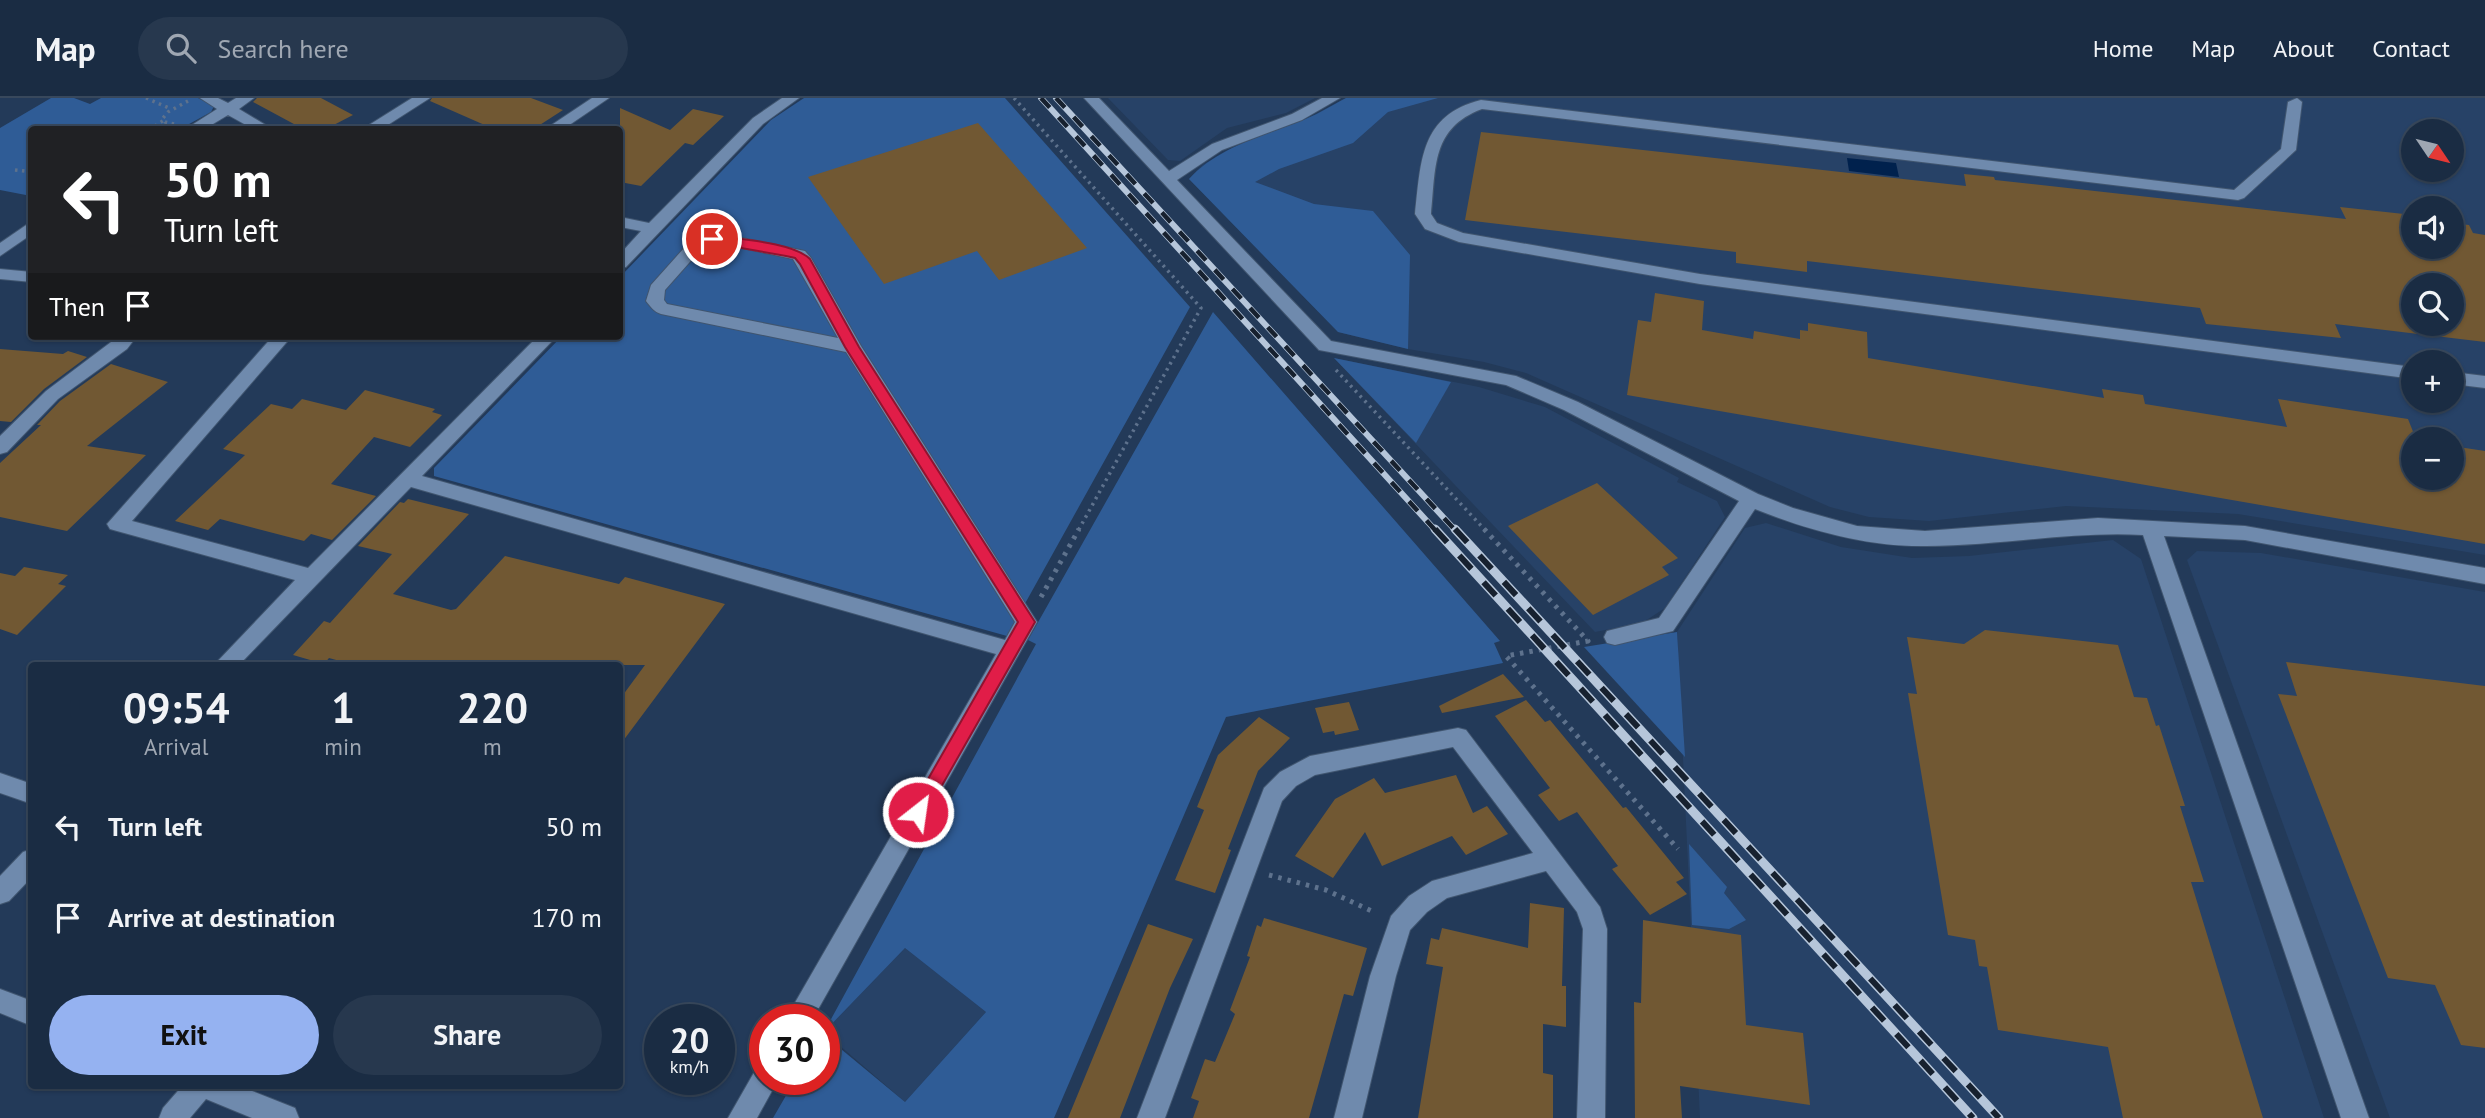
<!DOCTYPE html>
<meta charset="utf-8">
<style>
:root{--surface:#1a2c43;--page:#27384e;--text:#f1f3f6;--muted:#9fa7b2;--line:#38485c;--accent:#95b2f1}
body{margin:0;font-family:"PT Sans",sans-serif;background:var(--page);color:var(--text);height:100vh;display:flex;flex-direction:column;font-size:26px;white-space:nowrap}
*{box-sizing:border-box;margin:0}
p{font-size:23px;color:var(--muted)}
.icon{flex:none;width:38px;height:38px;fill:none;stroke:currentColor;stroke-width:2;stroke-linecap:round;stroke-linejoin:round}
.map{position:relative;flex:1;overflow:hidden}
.sheet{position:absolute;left:28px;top:564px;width:595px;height:427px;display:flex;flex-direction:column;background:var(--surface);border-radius:7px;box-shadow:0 2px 5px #0004,0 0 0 2px var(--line)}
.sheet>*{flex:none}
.hud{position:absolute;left:28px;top:28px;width:595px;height:214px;border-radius:7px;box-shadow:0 2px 5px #0004,0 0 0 2px var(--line);background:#202124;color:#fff;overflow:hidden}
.needle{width:46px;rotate:125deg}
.fabs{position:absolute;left:2401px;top:21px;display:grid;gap:14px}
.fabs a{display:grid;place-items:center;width:63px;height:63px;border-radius:50%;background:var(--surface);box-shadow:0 2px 5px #0004,0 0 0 2px var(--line);font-size:35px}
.speed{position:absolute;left:644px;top:906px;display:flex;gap:14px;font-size:35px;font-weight:700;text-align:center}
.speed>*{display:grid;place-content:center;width:91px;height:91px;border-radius:50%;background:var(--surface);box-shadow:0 2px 5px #0004,0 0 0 2px var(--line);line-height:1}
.speed small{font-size:18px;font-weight:400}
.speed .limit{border:10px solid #d22;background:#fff;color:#111}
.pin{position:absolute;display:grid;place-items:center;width:60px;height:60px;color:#fff;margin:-30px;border:4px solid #fff;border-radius:50%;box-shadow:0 2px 7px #0007}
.me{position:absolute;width:77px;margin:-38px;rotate:30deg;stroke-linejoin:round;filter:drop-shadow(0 0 5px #0008)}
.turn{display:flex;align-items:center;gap:24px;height:147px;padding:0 21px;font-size:32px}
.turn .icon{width:91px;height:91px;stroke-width:2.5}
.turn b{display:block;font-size:49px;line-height:60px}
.then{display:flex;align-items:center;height:66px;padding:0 21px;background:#0003;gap:14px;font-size:26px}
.eta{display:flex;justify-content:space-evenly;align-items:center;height:119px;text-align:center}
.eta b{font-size:42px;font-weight:800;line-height:49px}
.button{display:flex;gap:14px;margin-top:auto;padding:14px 21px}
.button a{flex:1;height:80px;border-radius:42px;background:var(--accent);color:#111;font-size:28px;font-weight:800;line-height:80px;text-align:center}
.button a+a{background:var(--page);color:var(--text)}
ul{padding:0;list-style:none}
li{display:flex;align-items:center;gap:21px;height:91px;padding:0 21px}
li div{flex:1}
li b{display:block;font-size:26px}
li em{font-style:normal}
header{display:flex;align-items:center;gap:42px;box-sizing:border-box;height:98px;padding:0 35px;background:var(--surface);border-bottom:2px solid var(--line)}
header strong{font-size:33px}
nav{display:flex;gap:38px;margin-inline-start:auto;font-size:24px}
.search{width:490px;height:63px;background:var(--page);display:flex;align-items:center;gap:18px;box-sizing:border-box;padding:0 24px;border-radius:38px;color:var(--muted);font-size:26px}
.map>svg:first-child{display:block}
.built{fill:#274267;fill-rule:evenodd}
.green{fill:#2f5c96}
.water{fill:#00214d}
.building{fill:#715833;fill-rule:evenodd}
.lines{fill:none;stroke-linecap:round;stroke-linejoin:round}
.minor-casing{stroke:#40556f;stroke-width:2}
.path-far1{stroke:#5e728d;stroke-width:3.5;stroke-dasharray:2.5 4.5;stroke-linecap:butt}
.path{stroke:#5e728d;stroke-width:5;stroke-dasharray:3.5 6;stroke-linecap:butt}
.minor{fill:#6f8aad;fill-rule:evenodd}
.rail-far1-casing{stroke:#b6c6da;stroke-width:6}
.rail-casing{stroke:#b6c6da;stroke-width:9}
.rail-far1{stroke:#17212f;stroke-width:4.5;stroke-dasharray:13;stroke-linecap:butt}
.rail{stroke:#17212f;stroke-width:6;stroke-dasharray:18;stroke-linecap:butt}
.route{fill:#e11d48;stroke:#92132f;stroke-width:2}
</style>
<header>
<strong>Map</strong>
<div class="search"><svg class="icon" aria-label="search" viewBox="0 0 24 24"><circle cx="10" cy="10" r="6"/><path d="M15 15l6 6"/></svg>Search here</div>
<nav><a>Home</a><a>Map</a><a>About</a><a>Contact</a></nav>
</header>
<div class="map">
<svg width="2485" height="1020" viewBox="0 0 2485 1020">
<rect width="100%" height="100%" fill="#233a59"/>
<g class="built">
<path d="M1108 0H1315L1286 15 1227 30 1180 63 1168 62Z"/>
<path d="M1346 0H2485V457L2238 416 2066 408 1929 423 1869 419 1830 409 1526 275 1484 264 1408 251 1338 234 1189 81 1202 67 1245 44 1302 23ZM2413 33H2452V72H2413ZM2413 110H2452V149H2413ZM2413 187H2452V226H2413ZM2413 264H2452V303H2413ZM2413 341H2452V380H2413Z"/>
<path d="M1334 260 1479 289 1545 309 1679 380 1677 384 1717 403 1725 419 1665 510 1642 525 1595 534Z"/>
<path d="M1766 425 1841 449 1912 460 1969 458 2113 442 2141 461 2324 1020H1700L1677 534 1745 430Z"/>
<path d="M2197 453 2261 455 2485 494V1020H2390L2187 462Z"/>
<path d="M905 850 986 914 905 1004 824 934Z"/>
</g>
<g class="green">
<path d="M51 0H74L90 6 101 0H198L214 8 211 14 180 31 32 32 31 98 0 92V30Z"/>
<path d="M804 0H1005L1190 209 1007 538 434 378V370L562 238H620V179L771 22Z"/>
<path d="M1346 0H1438L1388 14 1353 45 1279 71 1255 84 1314 106 1373 113 1410 157 1408 251 1338 234 1189 81C1217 50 1260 39 1298 24 1315 18 1331 8 1346 0Z"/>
<path d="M1213 214 1500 543 1494 545 1503 565 1226 619 1054 1020H773L795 982H824V937L905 1004 986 914 905 850 824 934 1036 546 1028 542Z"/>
<path d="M1334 260 1451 284 1416 345Z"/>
<path d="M1677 534 1685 659 1584 549Z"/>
<path d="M1689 746 1727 789 1724 795 1746 822 1729 831 1692 827Z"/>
</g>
<path class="water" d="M1847 60 1896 65 1899 79 1849 73Z"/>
<g class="building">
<path d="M257 0H321L353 17 324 32H305L253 4Z"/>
<path d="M432 0H531L563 12 532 32H496L430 3Z"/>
<path d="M620 10 670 32 693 11 724 18 693 47 685 45 641 88 620 84Z"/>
<path d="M978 25 1087 150 999 182 977 153 884 186 808 79Z"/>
<path d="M1481 34 1966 88 1964 76 1994 79 1995 82 2346 121 2340 109 2413 117V149H2452V125L2469 127 2473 135 2485 137V244L2335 226 2341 240 2206 226 2200 210 1807 163V174L1736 165V154L1465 122ZM2413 187H2452V226H2413Z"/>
<path d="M1655 195 1704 203 1702 232 1753 241 1754 233 1800 241V232L1808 233V225L1867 234 1868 260 2104 300 2102 291 2143 297 2145 306 2287 329 2278 301 2408 321 2416 341H2413V380H2452V348L2485 353V446L1627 297 1638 222 1651 224Z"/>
<path d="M0 251 63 256 68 253 87 259 44 291 11 324 0 323Z"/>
<path d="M111 266 168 284 87 348 146 357 67 433 0 419V365L41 327H37L60 303Z"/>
<path d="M365 292 435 311 432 314 442 317 410 349 374 339 331 386 376 398 332 442 311 436 304 443 220 421 208 432 175 423 245 357 223 351 271 306 292 311 302 301 346 312Z"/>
<path d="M1597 385 1678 460 1662 469 1669 477 1593 517 1508 428Z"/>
<path d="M408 401 469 416 393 496 451 512 456 511 505 458 619 486 625 479 725 506 620 647V601L645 567H354L329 560 324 566 293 557 324 523 330 525 392 456 358 448 400 404 404 405Z"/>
<path d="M24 469 68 477 58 486 66 488 17 537 0 531V475L15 478Z"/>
<path d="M1985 532 2118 547 2134 599 2147 600 2156 628 2159 627 2185 708H2180L2204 784H2191L2263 1020H2123L2108 949 1998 932 1987 869 1979 868 1975 842 1948 837 1908 595 1917 596 1907 539 1964 546Z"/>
<path d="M2286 564 2485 588V950L2461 947 2435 887 2388 880 2278 596 2297 598Z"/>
<path d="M1503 576 1524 599 1442 615 1439 608Z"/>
<path d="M1526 602 1545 624 1550 622 1623 710 1626 709 1684 780 1676 784 1687 796 1650 817 1612 771 1618 768 1577 714 1559 723 1538 697 1550 690 1495 618Z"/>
<path d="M1349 604 1359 632 1335 637 1334 633 1323 635 1315 610Z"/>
<path d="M1259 619 1290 640 1258 673 1228 751 1231 752 1215 795 1175 782 1204 712 1197 709 1218 657Z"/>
<path d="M1456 677 1473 715 1487 708 1508 736 1466 757 1452 738 1382 768 1365 734 1333 780 1295 758 1335 701 1374 680 1385 695Z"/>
<path d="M1530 805 1564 810 1562 888H1566V929L1543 926V975L1553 977V1020H1418L1443 869 1426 866 1431 840 1439 842 1442 830 1528 850Z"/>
<path d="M1264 820 1367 850 1353 898 1344 896 1309 1020H1193L1199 1003 1191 1000 1205 961 1215 964 1235 916 1230 912 1250 859 1247 858 1257 827 1261 829Z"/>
<path d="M1643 822 1741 837 1746 927 1803 935 1810 1007 1680 988 1682 1020H1635L1634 904 1641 905Z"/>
<path d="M1148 826 1193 841 1170 890 1120 1020H1068Z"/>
</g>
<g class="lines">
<g class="minor-casing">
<g id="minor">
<path d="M200 0H218L228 5 236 0H254L239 11 274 32H255L228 17 203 32H184L217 11Z"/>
<path d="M412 0H430L380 32H361Z"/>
<path d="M592 0H609L562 32H544Z"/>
<path d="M782 0H799L763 26 626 169 620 170V156L641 133 620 129V119L649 125 753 20Z"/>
<path d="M1084 0H1099L1169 73 1212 46 1292 16 1322 0H1340L1302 22 1222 52 1177 82 1331 243 1516 278 1578 304 1758 396 1793 410 1857 428 1925 433 2098 420 2245 428 2485 470V486L2245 442 2164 438 2369 1020H2341L2143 437C2070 433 1999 448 1926 448 1867 449 1808 432 1755 411L1673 533 1615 547 1607 545 1604 539 1607 533 1659 520 1739 403 1564 312 1506 287 1319 252Z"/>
<path d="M2297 0 2302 4 2296 52 2244 100 2238 102 1482 11C1431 30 1436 70 1431 116L1437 125 1463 135 1700 176 2413 269V281L1700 186 1459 144 1425 131 1415 116C1421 63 1420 17 1481 2L2234 92 2281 51 2288 4Z"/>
<path d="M32 123V136L0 158V145Z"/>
<path d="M723 136 805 153 811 160 861 248 1037 524 812 922H785L996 556 411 389 239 567H214L295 482 117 433 110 431 107 426 273 238H292L132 423 308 470 538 238H557L422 378 1005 542 1015 524 846 254 661 216C654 214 651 209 646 203L651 187 693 140ZM723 146 793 161 838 240 667 206 664 202 665 192 704 148Z"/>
<path d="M0 171 32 174V184L0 181Z"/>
<path d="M119 238H137L127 251 58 301 7 354 0 356V338L46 293Z"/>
<path d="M2452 274 2485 278V290L2452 286Z"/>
<path d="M1458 630 1466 632 1600 809 1607 831 1605 1020H1577L1583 831 1577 814 1546 773 1447 800 1427 814 1410 832 1396 878 1362 1020H1334L1370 878 1391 818 1409 798 1432 783 1533 755 1453 649 1315 677 1296 688 1282 703 1165 1020H1137L1264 690 1280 674 1310 658Z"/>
<path d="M0 675 32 686V706L0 695Z"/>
<path d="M32 751V779L9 803 0 806V778L23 754Z"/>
<path d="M0 891 32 903V928L0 915Z"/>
<path d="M765 967V982H778L757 1020H728L756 971Z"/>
<path d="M183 987H237L295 1010 299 1020H252L206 1001 190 1020H159L163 1010Z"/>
</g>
</g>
<g class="path-far1">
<path d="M146 0 171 11"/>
<path d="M1014 0 1201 210 1078 433"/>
<path d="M174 26 165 24 163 20 168 14 188 3"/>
<path d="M149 32 164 22"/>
<path d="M15 72 32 74"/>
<path d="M1336 272 1486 433"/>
</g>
<g class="path">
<path d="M1484 431 1588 543 1506 558 1678 751"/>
<path d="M1041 499 1079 431"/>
<path d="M1269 777 1326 792 1376 815"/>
</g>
<use href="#minor" class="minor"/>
<g class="rail-far1-casing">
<g id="rail-far1">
<path d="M1041 0 1436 433"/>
<path d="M1056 0 1456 433"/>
</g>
</g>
<g class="rail-casing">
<g id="rail">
<path d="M1435 431 1973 1020"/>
<path d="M1455 431 1999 1020"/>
</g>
</g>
<use href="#rail-far1" class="rail-far1"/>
<use href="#rail" class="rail"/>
</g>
<path class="route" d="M712 137C736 141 793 144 810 161L859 249 1035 524 924 719 918 722 912 719 909 714 912 709 1018 524 845 249 800 166 795 160 786 158 707 144V138Z"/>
</svg>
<div class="fabs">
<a><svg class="needle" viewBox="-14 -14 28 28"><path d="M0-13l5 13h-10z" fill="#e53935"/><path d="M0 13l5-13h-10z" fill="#9fa7b2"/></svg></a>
<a><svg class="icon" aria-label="sound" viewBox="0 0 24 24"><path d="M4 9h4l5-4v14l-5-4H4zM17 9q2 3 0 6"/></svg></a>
<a><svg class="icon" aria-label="search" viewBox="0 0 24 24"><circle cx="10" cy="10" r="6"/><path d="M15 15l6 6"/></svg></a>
<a>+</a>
<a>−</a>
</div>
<div class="speed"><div>20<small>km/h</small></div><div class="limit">30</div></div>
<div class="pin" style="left:712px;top:141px;background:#d93025"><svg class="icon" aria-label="arrive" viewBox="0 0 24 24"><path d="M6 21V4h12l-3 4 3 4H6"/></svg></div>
<svg class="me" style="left:918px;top:714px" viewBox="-20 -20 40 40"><circle r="17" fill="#e11d48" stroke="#fff" stroke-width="3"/><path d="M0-11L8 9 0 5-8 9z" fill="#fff"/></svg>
<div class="hud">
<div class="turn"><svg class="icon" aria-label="left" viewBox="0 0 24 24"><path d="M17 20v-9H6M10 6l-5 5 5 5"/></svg><div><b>50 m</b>Turn left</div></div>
<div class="then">Then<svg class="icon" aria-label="arrive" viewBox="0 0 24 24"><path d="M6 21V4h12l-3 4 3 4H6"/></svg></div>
</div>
<section class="sheet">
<div class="eta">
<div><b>09:54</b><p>Arrival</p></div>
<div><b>1</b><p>min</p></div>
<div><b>220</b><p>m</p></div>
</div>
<ul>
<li><svg class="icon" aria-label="left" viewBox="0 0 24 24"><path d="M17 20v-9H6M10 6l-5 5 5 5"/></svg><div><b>Turn left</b></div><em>50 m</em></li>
<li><svg class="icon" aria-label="arrive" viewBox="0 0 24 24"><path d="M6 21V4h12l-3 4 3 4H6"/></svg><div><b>Arrive at destination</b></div><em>170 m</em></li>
</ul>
<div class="button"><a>Exit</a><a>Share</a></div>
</section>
</div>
